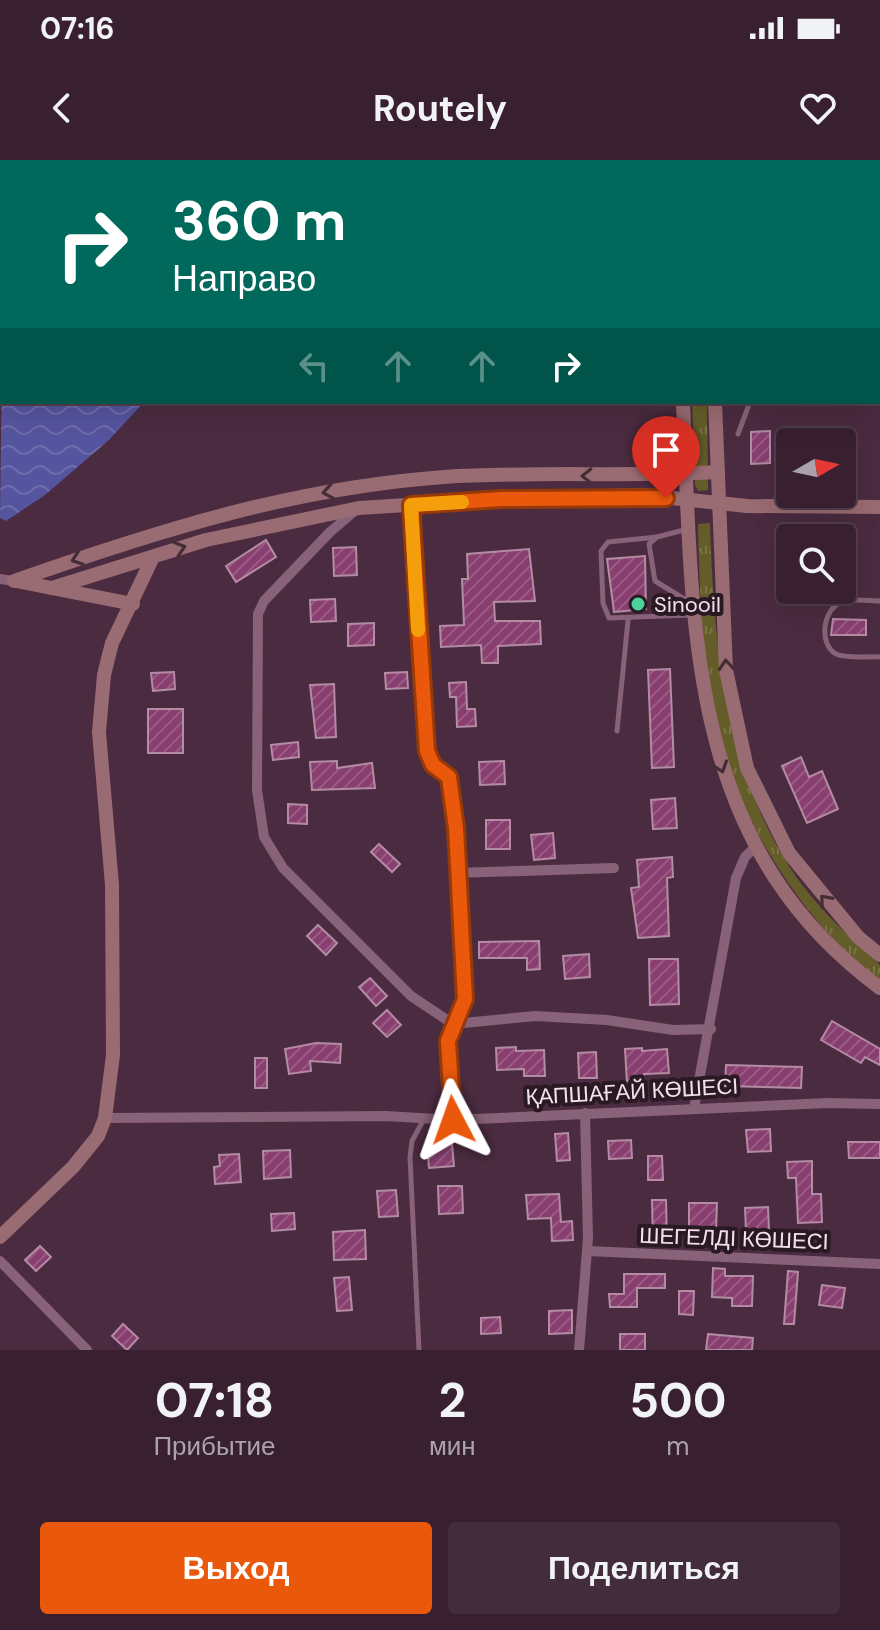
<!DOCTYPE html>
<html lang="ru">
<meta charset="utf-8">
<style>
:root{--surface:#382030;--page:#432d3c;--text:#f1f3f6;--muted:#aba3ab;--line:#523e4c;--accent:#ea580c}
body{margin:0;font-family:"DM Sans",sans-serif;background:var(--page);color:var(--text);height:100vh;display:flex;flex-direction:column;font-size:30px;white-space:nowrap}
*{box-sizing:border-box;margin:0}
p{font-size:26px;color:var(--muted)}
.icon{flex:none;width:44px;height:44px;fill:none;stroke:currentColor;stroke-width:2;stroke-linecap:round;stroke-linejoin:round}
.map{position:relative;height:1190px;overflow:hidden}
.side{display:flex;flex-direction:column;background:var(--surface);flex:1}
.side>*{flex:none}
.guide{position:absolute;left:0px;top:0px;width:880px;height:244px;box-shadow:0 8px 32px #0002,0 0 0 2px var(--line);background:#00695c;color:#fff;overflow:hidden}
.needle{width:52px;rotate:81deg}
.fabs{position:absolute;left:776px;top:268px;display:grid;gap:16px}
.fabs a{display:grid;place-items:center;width:80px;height:80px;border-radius:8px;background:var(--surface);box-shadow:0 8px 32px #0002,0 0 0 2px var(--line);font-size:40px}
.pin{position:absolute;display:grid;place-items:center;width:68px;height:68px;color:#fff;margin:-82px -34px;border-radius:50% 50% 50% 0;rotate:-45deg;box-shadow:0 0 8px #0007}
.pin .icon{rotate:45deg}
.me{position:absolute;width:88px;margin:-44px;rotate:356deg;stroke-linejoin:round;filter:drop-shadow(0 0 6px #0008)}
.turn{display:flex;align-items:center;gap:28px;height:168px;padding:0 40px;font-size:36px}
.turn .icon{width:104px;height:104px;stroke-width:2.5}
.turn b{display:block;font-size:56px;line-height:68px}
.lanes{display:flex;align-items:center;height:76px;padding:0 40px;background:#0003;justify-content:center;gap:40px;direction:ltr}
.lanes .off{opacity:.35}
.eta{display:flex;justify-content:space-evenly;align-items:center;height:136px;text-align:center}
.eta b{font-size:48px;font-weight:700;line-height:56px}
.action{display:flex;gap:16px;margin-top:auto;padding:16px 40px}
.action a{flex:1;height:92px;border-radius:8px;background:var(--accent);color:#fff;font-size:32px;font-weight:700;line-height:92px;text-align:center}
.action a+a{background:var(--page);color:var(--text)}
.status{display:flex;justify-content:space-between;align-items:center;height:56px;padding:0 40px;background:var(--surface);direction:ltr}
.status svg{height:22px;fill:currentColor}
header{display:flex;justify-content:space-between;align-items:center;height:104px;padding:0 40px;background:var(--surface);font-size:36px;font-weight:700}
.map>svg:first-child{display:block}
.grass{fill:url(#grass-tufts)}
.water{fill:url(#water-waves)}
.building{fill:url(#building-hatch);stroke:#b38ca3;stroke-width:2}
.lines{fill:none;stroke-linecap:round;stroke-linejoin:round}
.lane{stroke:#876278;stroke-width:5}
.street{stroke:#876278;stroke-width:10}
.secondary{stroke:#996b72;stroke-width:14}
.oneway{stroke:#442e36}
.route-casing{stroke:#983908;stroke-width:20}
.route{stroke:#ea580c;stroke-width:14}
.slow{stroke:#f59e0b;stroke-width:14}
.poi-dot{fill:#4cd39b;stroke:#281922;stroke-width:3}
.labels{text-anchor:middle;stroke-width:8;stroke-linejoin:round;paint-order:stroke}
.poi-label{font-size:22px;fill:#f5dfec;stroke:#281922;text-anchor:start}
.street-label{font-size:22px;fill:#f5dfec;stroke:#281922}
</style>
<div class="status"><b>07:16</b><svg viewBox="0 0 49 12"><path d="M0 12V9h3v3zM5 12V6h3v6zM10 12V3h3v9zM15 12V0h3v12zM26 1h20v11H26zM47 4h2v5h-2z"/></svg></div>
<header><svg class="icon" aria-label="back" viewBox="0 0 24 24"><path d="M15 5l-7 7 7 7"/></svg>Routely<svg class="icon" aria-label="heart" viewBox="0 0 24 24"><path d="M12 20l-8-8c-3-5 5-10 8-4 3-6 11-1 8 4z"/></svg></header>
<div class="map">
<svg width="880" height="1190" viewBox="0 0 880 1190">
<defs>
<pattern id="grass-tufts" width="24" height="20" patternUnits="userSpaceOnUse" patternTransform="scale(2)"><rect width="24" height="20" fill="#645d29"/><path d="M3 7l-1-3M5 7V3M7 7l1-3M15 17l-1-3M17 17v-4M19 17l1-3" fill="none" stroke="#7b7448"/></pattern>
<pattern id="water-waves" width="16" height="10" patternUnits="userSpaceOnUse" patternTransform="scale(2)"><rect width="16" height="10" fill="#55549e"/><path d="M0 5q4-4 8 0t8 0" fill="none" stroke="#6e6cac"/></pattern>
<pattern id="building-hatch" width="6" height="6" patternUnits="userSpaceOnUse" patternTransform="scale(2)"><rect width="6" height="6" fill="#883f70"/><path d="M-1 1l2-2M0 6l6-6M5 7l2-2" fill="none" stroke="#995a85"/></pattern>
</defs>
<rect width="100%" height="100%" fill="#4b2b40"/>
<g class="grass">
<path d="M692 242H707L708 330 698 331 695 325Z"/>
<path d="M710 363C714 489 725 621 803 726 825 755 853 780 880 805V820C849 799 821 767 799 738 709 617 701 509 698 364Z"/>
</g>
<path class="water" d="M2 196V242H144L109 280 45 335 6 361 0 358Z"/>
<g class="building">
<path d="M845 269 846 282H789V271Z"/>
<path d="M770 271V303L751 304V272Z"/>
<path d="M266 380 276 397 236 422 226 406Z"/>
<path d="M356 387 357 415 334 416 333 388Z"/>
<path d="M529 389 535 441 494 442 495 461H540L541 484 498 486V503H482L481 485 441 487 440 466 464 465 462 419H468L467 394Z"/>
<path d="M645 396 646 449 614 452 607 399Z"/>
<path d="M335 439 336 461 311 462 310 440Z"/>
<path d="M833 459 866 460V475H831Z"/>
<path d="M374 463V485L348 486V464Z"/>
<path d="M670 509 674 607 652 608 648 510Z"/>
<path d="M174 512 175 529 153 531 151 513Z"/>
<path d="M407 512 408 528 386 529 385 513Z"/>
<path d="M466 522 467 549H475L476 566 457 567 456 537H450L449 523Z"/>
<path d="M334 524 336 577 316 578 310 525Z"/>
<rect x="148" y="549" width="35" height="44"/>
<path d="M298 582 299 597 273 600 271 585Z"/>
<path d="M801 597 809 617 822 611 838 649 807 663 782 606Z"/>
<path d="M337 601V608L372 603 375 628 312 630 310 602Z"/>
<path d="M504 601 505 624 480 625 479 602Z"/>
<path d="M675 638 677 668 653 669 651 640Z"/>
<path d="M288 644 307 645V664L288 663Z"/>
<rect x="486" y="660" width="24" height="29"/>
<path d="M553 673 555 698 534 700 531 675Z"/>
<path d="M379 684 400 704 392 712 371 692Z"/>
<path d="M672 697 673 717 667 718 669 776 638 778 631 728 639 727 637 700Z"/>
<path d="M318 765 337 783 326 795 307 776Z"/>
<path d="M539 781 540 809 527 810V798H479V782Z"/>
<path d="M589 794 590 817 565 819 563 796Z"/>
<path d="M649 799H678L679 844 650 845Z"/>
<path d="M370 818 387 836 376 846 359 827Z"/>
<path d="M387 850 401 865 387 877 373 863Z"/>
<path d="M832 861 880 889V905L865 897 861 903 821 880Z"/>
<path d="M316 883 341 884 340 903 310 901 311 911 289 914 285 889Z"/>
<path d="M516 887V891L544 890 545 916H524V909L497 910 496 888Z"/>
<path d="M642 888V891L667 889 669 913 644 914 645 939 628 940 625 889Z"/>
<path d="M596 892 597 918H579L578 893Z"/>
<rect x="255" y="898" width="12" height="30"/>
<path d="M726 905 802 907 801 928 725 926Z"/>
<path d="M770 969 771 991 748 992 746 970Z"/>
<path d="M568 973 570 1000 557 1001 555 974Z"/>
<path d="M631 980 632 998 609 999 608 981Z"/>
<path d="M848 982H880V998H849Z"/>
<path d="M452 984 454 1006 429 1008 427 986Z"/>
<path d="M290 990 291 1017 264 1019 263 991Z"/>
<path d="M239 994 241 1022 215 1024 214 1007 220 1006 219 995Z"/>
<path d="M648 996H662L663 1020H648Z"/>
<path d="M812 1001V1034H821L822 1062 798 1063 796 1018H788L787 1002Z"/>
<path d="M438 1026H462L463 1053 439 1054Z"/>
<path d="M396 1030 398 1056 379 1057 377 1031Z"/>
<path d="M559 1034 561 1062 572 1061 573 1080 552 1081 551 1058 528 1059 526 1035Z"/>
<path d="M652 1040H666L667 1081 653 1082Z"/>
<path d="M689 1043H717L716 1070 689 1069Z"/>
<path d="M768 1047 769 1070 746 1071 745 1048Z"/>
<path d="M294 1053 295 1069 272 1071 271 1054Z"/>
<path d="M365 1070 366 1099 334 1100 333 1072Z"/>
<path d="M40 1086 51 1097 36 1111 25 1100Z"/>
<path d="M713 1108 725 1109V1116H753L752 1146H732V1138L712 1137Z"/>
<path d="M788 1111 798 1112 794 1164H784Z"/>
<path d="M624 1114H665V1128H637V1147H610L609 1134H624Z"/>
<path d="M349 1117 352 1150 337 1151 334 1118Z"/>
<path d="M822 1125 845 1128 842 1148 819 1145Z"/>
<path d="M679 1131H694L693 1155 679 1154Z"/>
<path d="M572 1150V1173L549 1174V1151Z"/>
<path d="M500 1157 501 1173 481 1174V1158Z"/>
<path d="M123 1164 138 1178 127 1190 112 1176Z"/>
<rect x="620" y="1174" width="25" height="16"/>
<path d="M708 1174 753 1178 752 1190H706Z"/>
</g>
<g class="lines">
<g class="lane">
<path d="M851 2V0"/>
<path d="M878 53 880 50"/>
<path d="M878 170 880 173"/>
<path d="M878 211H880"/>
<path d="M738 274 750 242"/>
<path d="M688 369 657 377 649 384 655 421 691 443"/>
<path d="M657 377 608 382 601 391 603 443 609 458 691 455"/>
<path d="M880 441C869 441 852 438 842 442 823 448 818 484 836 494 847 499 867 496 880 497"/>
<path d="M617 571 628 460"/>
<path d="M419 1190 410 997 412 981 424 959"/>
</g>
<g class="street">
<path d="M411 345 427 591 433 605 449 617 456 668 465 839 448 881 453 960"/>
<path d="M357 349 330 372 264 441 258 454 257 630 264 677 283 708 411 836 453 864 535 856 607 860 673 870 711 869"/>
<path d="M0 419 14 421"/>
<path d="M457 713 614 708"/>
<path d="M694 948 736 718 745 697 755 687"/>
<path d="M105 958 386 956 453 960 828 943 880 944"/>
<path d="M587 1091 880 1104"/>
<path d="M0 1101 87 1190"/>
<path d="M579 1190 588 1078 585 953"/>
</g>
<g class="secondary">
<path d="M674 0V2"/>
<path d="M705 0V2"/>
<path d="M683 242C693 462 683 683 880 828"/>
<path d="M715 242 726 510 747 608 789 693 858 777 880 795"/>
<path d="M14 421C157 371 292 328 444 317 535 311 627 317 718 312"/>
<path d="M16 421 133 444"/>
<path d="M52 428 206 380 359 348 502 339 643 335 747 346 880 347"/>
<path d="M0 1077 73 1007 98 976 105 958 113 895 112 725 99 572 104 515 112 483 153 397"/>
</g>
</g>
<defs><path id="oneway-chevron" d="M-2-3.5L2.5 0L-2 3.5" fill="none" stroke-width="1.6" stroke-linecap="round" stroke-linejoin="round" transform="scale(2)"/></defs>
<g class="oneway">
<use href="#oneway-chevron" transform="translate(587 316) rotate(179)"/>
<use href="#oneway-chevron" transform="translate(328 332) rotate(170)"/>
<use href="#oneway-chevron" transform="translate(180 388) rotate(-17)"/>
<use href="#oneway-chevron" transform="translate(77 399) rotate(161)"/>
<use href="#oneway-chevron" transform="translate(726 505) rotate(-95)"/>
<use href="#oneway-chevron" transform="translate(721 607) rotate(72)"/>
<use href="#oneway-chevron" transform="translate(825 740) rotate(-131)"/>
</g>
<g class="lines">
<g class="route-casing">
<path id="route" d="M453 960 448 881 465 839 456 668 449 617 433 605 427 591 411 345 502 339 666 338"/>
</g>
<use href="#route" class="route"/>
<path class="slow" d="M418 470 411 345 462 342"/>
</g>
<circle class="poi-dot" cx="638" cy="444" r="8"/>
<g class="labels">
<g class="poi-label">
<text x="654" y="452">Sinooil</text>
</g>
<g class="street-label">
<text transform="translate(632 931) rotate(-3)" y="8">ҚАПШАҒАЙ КӨШЕСІ</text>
<text transform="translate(734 1078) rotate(2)" y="8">ШЕГЕЛДІ КӨШЕСІ</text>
</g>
</g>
</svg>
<div class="fabs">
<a><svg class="needle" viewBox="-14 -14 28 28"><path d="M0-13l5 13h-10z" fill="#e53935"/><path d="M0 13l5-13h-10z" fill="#aba3ab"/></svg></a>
<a><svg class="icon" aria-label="search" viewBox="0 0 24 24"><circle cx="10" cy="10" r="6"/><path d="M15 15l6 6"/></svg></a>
</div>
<div class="pin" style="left:666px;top:338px;background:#d93025"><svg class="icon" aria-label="arrive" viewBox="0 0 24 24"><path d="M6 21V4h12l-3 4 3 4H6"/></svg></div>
<svg class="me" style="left:453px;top:960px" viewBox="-20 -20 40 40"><path d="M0-17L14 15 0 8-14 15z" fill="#ea580c" stroke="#fff" stroke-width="4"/></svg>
<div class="guide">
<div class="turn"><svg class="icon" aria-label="right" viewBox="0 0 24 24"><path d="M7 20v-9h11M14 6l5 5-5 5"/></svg><div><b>360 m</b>Направо</div></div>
<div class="lanes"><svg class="icon off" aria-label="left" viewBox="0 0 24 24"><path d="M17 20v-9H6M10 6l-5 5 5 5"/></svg><svg class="icon off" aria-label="ahead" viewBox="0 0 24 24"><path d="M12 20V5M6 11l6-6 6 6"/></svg><svg class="icon off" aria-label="ahead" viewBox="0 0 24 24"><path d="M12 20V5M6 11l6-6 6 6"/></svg><svg class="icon" aria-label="right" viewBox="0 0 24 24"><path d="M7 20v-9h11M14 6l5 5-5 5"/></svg></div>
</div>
</div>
<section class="side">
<div class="eta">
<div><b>07:18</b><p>Прибытие</p></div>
<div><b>2</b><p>мин</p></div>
<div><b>500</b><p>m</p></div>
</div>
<div class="action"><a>Выход</a><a>Поделиться</a></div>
</section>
